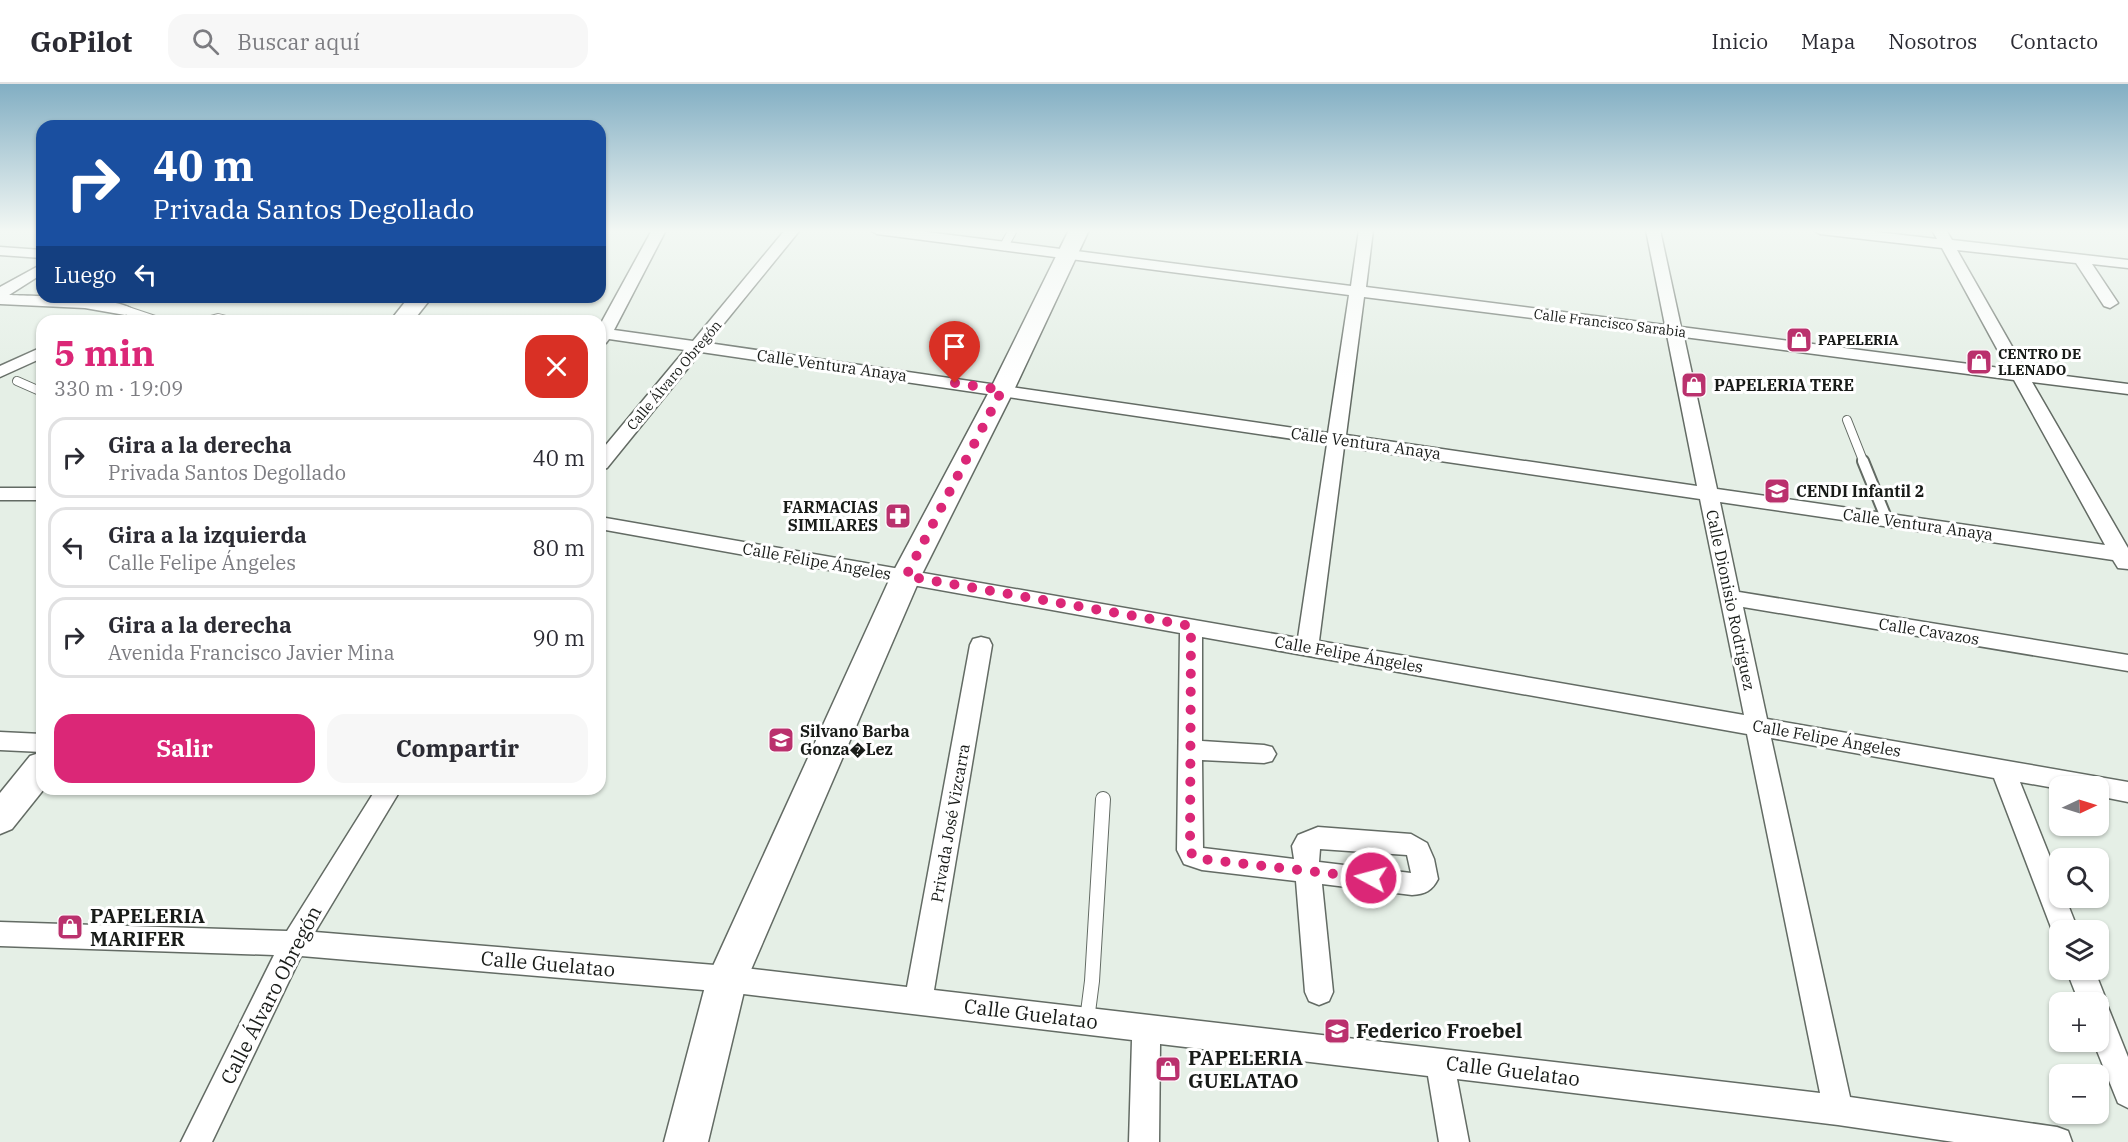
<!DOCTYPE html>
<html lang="es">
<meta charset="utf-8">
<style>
:root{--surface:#fff;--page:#f7f7f7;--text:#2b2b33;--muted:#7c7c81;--line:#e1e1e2;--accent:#db2777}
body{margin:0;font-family:"IBM Plex Serif",serif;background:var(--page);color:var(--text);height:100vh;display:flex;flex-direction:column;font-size:22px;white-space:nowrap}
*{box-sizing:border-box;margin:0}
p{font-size:20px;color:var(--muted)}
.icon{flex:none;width:33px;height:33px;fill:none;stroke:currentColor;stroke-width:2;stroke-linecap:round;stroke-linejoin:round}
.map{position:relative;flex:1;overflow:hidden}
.sheet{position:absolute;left:36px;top:231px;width:570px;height:480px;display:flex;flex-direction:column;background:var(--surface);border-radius:18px;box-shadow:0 2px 4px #0004}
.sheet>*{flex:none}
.hud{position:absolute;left:36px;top:36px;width:570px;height:183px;border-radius:18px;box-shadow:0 2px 4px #0004;background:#1a4fa0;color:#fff;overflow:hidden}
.needle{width:39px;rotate:86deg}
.tools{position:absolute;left:2049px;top:692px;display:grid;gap:12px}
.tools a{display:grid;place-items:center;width:60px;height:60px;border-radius:12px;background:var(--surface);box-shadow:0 2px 4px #0004;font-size:30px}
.pin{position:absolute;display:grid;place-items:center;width:51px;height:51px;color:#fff;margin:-62px -26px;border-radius:50% 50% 50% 0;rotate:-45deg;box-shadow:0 0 6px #0007}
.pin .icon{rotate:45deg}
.me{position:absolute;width:66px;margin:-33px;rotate:277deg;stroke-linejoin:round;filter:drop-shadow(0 0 4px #0008)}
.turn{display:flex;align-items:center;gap:21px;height:126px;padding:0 18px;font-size:27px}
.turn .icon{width:78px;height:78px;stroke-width:2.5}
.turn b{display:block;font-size:42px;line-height:51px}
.then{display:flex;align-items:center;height:57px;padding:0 18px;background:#0003;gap:12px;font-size:22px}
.round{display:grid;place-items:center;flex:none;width:63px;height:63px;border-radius:18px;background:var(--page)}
.headline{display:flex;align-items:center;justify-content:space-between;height:102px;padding:0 18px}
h1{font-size:36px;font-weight:700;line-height:45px;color:var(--accent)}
.cta{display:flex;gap:12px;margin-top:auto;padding:12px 18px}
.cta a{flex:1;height:69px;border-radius:18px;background:var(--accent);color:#fff;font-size:24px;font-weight:700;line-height:69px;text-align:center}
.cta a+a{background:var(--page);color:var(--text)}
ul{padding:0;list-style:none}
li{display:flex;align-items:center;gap:18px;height:81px;margin:0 12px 9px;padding:0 6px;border:3px solid var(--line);border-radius:18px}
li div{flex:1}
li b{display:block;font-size:22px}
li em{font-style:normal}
header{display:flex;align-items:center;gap:36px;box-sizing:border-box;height:84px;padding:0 30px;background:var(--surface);border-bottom:2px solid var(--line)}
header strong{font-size:28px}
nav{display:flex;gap:33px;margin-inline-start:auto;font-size:21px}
.search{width:420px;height:54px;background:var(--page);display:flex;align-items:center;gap:15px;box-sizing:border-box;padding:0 21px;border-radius:18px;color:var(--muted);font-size:22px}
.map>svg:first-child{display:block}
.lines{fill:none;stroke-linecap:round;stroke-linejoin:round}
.service-far2-casing{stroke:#636b64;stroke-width:10}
.service-far1-casing{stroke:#636b64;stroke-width:14}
.service-casing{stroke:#636b64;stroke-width:16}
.minor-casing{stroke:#636b64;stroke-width:3}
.secondary-casing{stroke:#636b64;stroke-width:3}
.service-far2{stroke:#fff;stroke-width:8}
.service-far1{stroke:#fff;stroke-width:10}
.service{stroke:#fff;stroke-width:14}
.minor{fill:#fff;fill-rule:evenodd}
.secondary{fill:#fff;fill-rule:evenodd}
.route{stroke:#db2777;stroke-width:10;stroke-dasharray:0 18}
.labels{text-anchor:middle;stroke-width:6;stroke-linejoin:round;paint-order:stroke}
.far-street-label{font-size:14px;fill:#181b18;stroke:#fff}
.far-poi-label{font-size:14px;font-weight:bold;fill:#181b18;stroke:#fff;text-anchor:start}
.street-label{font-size:16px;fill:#181b18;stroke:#fff}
.poi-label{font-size:16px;font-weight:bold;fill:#181b18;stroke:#fff;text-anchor:start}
.near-poi-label{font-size:20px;font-weight:bold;fill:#181b18;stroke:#fff;text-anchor:start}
.near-street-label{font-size:20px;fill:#181b18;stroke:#fff}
</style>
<header>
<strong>GoPilot</strong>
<div class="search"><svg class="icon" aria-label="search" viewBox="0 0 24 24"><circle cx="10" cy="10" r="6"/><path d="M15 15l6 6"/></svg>Buscar aquí</div>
<nav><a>Inicio</a><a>Mapa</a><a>Nosotros</a><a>Contacto</a></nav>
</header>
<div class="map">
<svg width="2128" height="1058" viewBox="0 0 2128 1058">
<rect width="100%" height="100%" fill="#e5efe6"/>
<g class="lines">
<g class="service-far2-casing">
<g id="service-far2">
<path d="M1004 162 1013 146"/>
<path d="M125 226 158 237"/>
<path d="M207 237 218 234 230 237"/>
<path d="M17 297 42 308"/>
<path d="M1847 336 1864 379"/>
</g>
</g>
<g class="service-far1-casing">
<path id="service-far1" d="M1863 377 1887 436"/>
</g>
<g class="service-casing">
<path id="service" d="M1087 936 1092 897 1103 715"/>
</g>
<g class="minor-casing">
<g id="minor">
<path d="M652 146H666L614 246 693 257 785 146H800L708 259 1328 349 1349 211 877 150 870 146H911L1351 202 1359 146H1373L1366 203 1665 241 1646 146H1660L1681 243 2008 285 1942 164 1820 150 1813 146H1859L1937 155 1932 146H1946L1952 156 2128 176V184L2092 180 2118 219 2110 224 2104 222 2076 179 1957 166 2026 287 2128 300V310L2032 298 2128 464V485L2118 484 2113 476 1720 418 1739 508 2128 571V587L1743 523 1767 635 2128 698V718L2098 712V702H2060V705L2020 698 2060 798V813H2065L2078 846H2060V856L2056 855 2052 846 1994 694 1771 654 1850 1013 2057 1043 2068 1047 2072 1058H1954L1838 1041 1457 995 1469 1058H1439L1428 992 1160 960 1159 1058H1129L1132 956 727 908 301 872 212 1058H181L274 871 0 862V838L287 847 376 705H401L315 848 727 882 907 903 970 561 973 555 981 553 989 555 992 561 934 906 1820 1009 1747 650 1202 553V657L1264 661 1272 663 1276 670 1272 677 1264 679 1202 676 1203 764 1294 775 1292 762 1298 751 1318 743 1411 750 1427 759 1434 775 1438 795C1432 807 1425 810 1412 811L1322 800 1333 908 1329 917 1319 921 1309 917 1305 908 1296 797 1202 786 1184 780 1177 766 1180 549 600 445V433L1298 554 1327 360 701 268 607 384 600 386V368L685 266 609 255 606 259 600 261V241ZM1364 213 1667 251 1697 402 1346 351ZM1684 253 2014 296 2105 461 1717 405ZM1344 363 1700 415 1744 631 1319 557ZM1320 765 1407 771 1411 789 1319 778Z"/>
<path d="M0 163 42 166V174L0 171Z"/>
<path d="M42 180V190L9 211C30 212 122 213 133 226L125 231 85 224 0 220V203Z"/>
<path d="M42 263V274L0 293V282Z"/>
<rect x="0" y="404" width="42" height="12"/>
<path d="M0 648 42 650V668L0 666Z"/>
<path d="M2066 885H2094L2107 918 2105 922 2108 923 2128 973V1024L2118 1019 2093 957H2098V918H2079Z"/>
</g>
</g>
<g class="secondary-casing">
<g id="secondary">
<path d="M1069 146H1089L1014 306 921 492 747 895 708 1058H664L707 895 713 882 891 492 990 306Z"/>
<path d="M409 213H432L413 237H390Z"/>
<path d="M42 668 44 705 12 745 0 750V709L30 672Z"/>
</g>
</g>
<use href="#service-far2" class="service-far2"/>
<use href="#service-far1" class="service-far1"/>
<use href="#service" class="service"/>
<use href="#minor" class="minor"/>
<use href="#secondary" class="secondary"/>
</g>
<linearGradient id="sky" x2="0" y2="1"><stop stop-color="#82aec3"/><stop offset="0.5" stop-color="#f3f8f4"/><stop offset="1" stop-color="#f3f8f4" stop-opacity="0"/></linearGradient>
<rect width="2128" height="294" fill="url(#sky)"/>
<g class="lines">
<path class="route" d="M955 299 1002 306 906 492 1191 542 1190 766 1193 772 1202 775 1371 794"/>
</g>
<defs>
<g id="shop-square" transform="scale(1.35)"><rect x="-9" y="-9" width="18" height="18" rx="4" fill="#ba316d" stroke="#fff"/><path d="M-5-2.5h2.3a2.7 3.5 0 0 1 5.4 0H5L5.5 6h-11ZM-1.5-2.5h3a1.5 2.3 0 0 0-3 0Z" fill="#fff"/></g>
<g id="school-square" transform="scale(1.35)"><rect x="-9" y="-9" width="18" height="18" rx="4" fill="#ba316d" stroke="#fff"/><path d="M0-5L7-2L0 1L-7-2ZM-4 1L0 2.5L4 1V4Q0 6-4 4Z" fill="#fff"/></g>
<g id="pharmacy-square" transform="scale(1.35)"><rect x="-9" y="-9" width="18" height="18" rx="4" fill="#ba316d" stroke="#fff"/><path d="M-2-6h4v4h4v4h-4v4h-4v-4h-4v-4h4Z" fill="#fff"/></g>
</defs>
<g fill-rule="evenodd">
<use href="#shop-square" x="1799" y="256"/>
<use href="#shop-square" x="1979" y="278"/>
<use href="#shop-square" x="1694" y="301"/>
<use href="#school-square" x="1777" y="407"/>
<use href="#pharmacy-square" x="898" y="432"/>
<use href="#school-square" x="781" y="656"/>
<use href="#shop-square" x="70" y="843"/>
<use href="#school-square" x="1337" y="947"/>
<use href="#shop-square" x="1168" y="985"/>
</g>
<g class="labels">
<g class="far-street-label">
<text transform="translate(1610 239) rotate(7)" y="5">Calle Francisco Sarabia</text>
<text transform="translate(674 291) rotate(-50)" y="5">Calle Álvaro Obregón</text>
</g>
<g class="far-poi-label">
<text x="1818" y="261">PAPELERIA</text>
<text x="1998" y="275">CENTRO DE<tspan x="1998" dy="16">LLENADO</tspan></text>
</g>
<g class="street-label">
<text transform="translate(832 281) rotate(8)" y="6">Calle Ventura Anaya</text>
<text transform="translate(1366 359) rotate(8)" y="6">Calle Ventura Anaya</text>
<text transform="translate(1918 440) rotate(8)" y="6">Calle Ventura Anaya</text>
<text transform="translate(817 477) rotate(10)" y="6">Calle Felipe Ángeles</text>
<text transform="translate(1731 516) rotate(78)" y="6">Calle Dionisio Rodríguez</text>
<text transform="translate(1929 547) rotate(9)" y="6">Calle Cavazos</text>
<text transform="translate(1349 570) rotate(10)" y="6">Calle Felipe Ángeles</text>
<text transform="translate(1827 654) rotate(10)" y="6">Calle Felipe Ángeles</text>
<text transform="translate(950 739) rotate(-80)" y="6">Privada José Vizcarra</text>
</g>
<g class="poi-label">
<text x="1714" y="307">PAPELERIA TERE</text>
<text x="1796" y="413">CENDI Infantil 2</text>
<text x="878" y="429" text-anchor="end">FARMACIAS<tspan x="878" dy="18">SIMILARES</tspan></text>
<text x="800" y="653">Silvano Barba<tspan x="800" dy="18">Gonza�Lez</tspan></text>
</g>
<g class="near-poi-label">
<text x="90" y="839">PAPELERIA<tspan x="90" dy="23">MARIFER</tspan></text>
<text x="1356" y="954">Federico Froebel</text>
<text x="1188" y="981">PAPELERIA<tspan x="1188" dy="23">GUELATAO</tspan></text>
</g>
<g class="near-street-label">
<text transform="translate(548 880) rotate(5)" y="7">Calle Guelatao</text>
<text transform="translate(271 911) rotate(-63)" y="7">Calle Álvaro Obregón</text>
<text transform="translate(1031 930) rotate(7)" y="7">Calle Guelatao</text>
<text transform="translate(1513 987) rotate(7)" y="7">Calle Guelatao</text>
</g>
</g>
</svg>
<div class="tools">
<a><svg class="needle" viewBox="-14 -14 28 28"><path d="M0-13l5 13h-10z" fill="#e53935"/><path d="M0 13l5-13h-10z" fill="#7c7c81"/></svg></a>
<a><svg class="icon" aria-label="search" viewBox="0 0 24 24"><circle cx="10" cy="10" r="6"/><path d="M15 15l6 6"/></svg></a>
<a><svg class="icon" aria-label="layers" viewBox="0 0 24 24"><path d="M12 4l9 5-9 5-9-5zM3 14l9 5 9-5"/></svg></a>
<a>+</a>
<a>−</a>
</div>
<div class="pin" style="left:955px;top:299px;background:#d93025"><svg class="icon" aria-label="arrive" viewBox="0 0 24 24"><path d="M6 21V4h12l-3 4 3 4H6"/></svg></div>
<svg class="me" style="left:1371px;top:794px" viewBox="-20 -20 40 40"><circle r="17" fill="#db2777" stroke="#fff" stroke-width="3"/><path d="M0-11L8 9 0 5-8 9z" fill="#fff"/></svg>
<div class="hud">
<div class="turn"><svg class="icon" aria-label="right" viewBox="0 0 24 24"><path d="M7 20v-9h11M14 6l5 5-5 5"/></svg><div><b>40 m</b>Privada Santos Degollado</div></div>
<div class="then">Luego<svg class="icon" aria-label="left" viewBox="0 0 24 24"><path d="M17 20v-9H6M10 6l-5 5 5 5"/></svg></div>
</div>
<section class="sheet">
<div class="headline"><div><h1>5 min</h1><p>330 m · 19:09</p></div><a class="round" style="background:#d93025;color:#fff"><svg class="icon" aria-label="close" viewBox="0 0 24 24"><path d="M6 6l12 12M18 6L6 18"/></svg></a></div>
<ul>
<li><svg class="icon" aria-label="right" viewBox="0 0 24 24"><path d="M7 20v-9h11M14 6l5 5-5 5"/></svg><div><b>Gira a la derecha</b><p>Privada Santos Degollado</p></div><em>40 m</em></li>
<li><svg class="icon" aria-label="left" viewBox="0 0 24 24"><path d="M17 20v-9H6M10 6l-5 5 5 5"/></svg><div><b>Gira a la izquierda</b><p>Calle Felipe Ángeles</p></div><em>80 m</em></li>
<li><svg class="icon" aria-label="right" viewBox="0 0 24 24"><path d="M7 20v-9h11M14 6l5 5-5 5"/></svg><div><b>Gira a la derecha</b><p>Avenida Francisco Javier Mina</p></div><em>90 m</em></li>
</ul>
<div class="cta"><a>Salir</a><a>Compartir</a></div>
</section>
</div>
